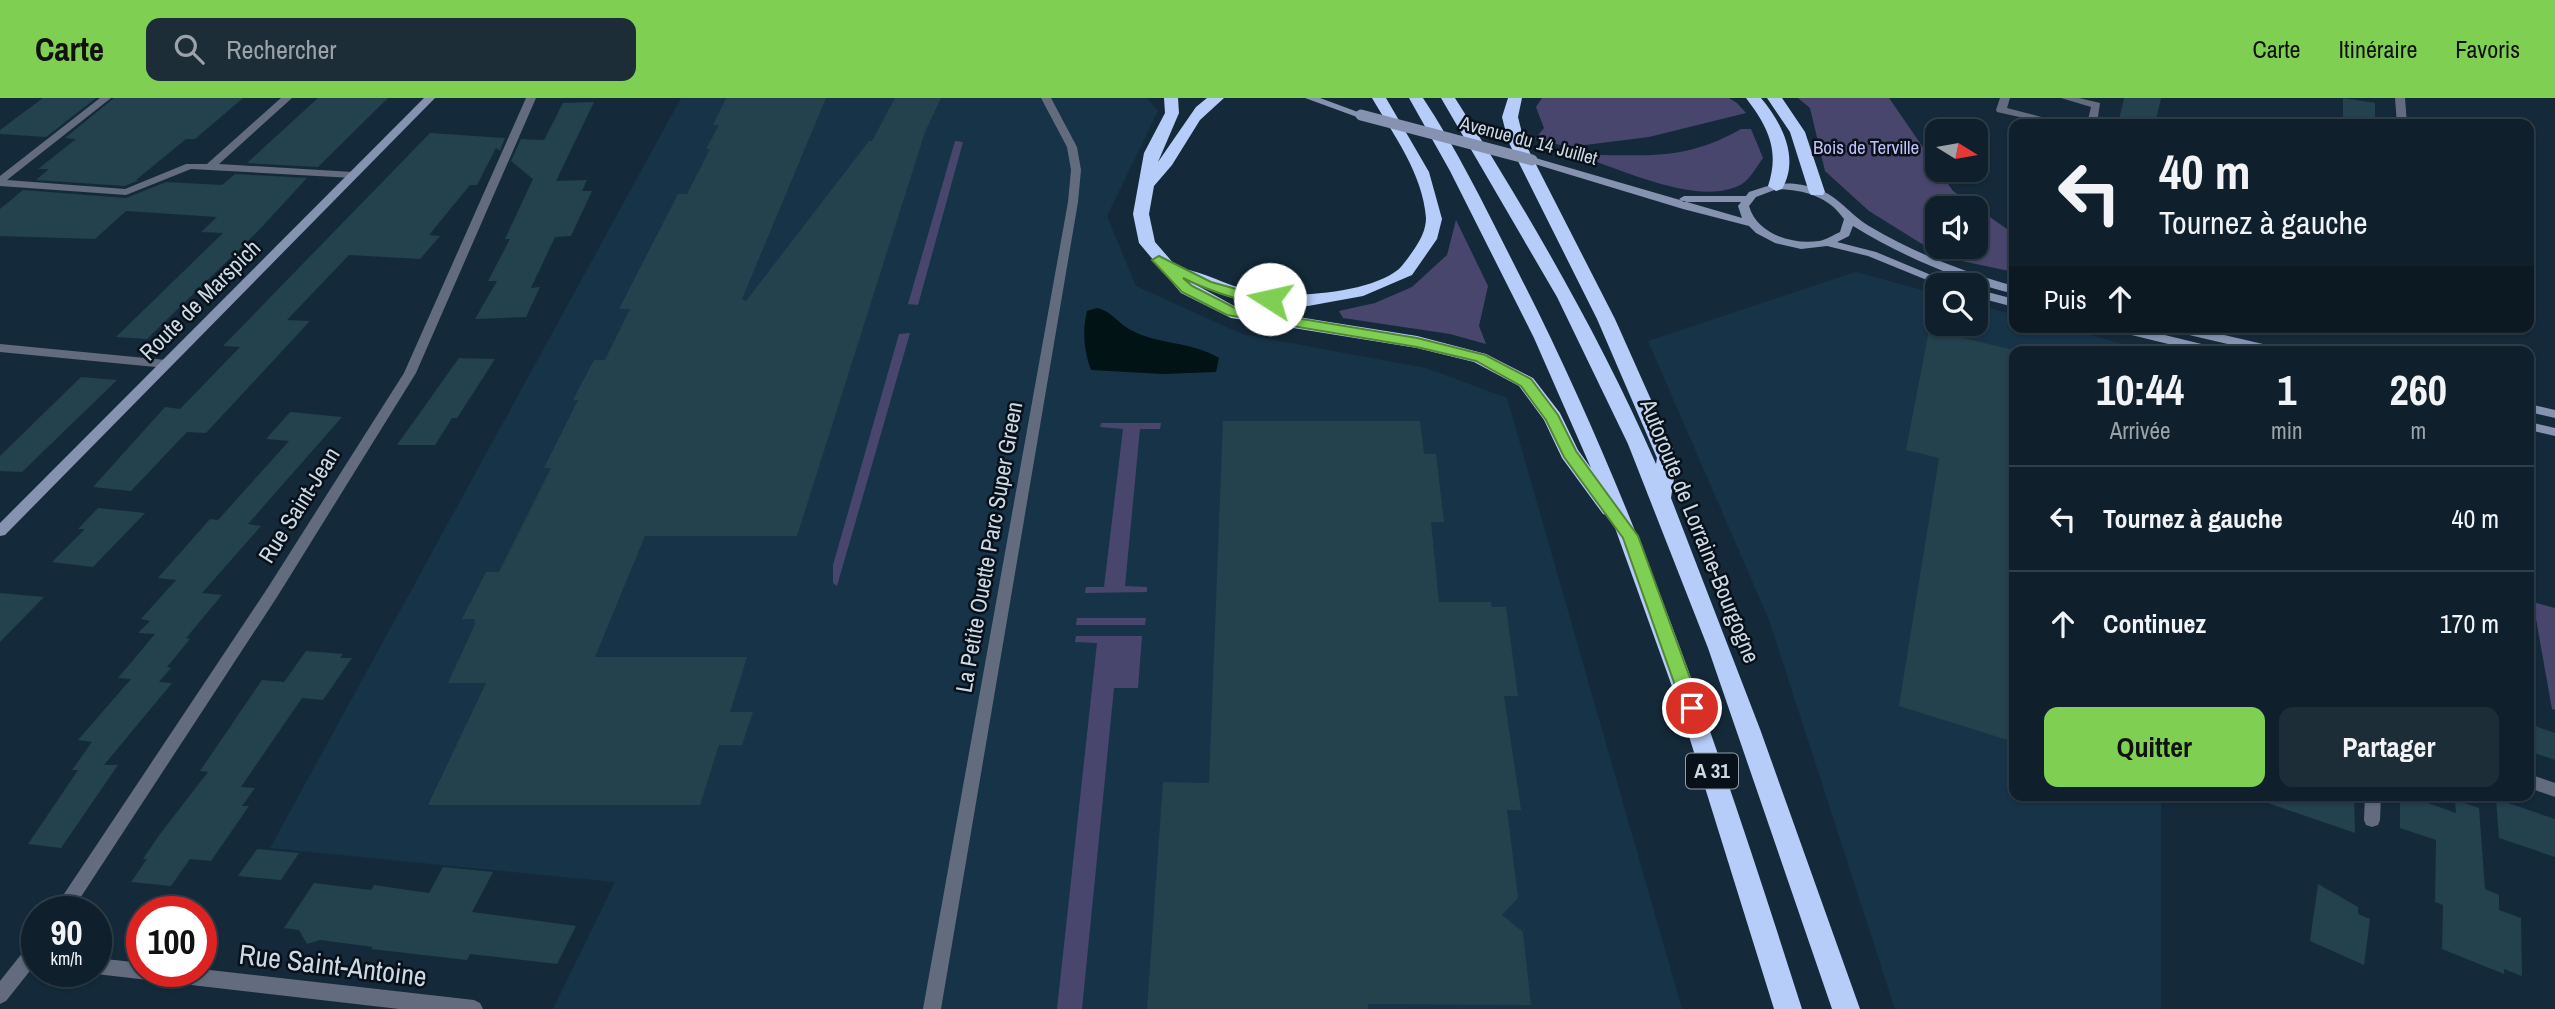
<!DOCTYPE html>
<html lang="fr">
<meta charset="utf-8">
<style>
:root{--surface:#0f202c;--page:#1d2d38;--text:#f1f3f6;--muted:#9ba3a9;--line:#2f3e48;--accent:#7fd052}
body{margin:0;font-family:"Archivo Narrow",sans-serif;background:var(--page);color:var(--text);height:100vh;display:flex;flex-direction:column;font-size:26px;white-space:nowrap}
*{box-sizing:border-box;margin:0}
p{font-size:23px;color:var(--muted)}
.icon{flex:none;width:38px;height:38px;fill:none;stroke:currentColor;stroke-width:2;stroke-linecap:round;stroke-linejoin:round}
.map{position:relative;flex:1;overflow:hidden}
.details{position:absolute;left:2009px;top:248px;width:525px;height:455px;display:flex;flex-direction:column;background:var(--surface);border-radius:14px;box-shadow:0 2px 5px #0004,0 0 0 2px var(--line)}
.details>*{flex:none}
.banner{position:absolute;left:2009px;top:21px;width:525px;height:214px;border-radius:14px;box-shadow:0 2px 5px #0004,0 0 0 2px var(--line);background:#0f202c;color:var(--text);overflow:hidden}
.needle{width:46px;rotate:101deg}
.tools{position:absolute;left:1925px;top:21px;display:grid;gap:14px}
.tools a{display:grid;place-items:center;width:63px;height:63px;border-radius:14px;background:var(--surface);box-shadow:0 2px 5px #0004,0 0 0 2px var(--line);font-size:35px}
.speed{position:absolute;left:21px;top:798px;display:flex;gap:14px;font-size:35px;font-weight:700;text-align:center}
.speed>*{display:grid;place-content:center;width:91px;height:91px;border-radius:50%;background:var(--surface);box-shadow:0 2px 5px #0004,0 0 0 2px var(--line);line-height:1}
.speed small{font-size:18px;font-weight:400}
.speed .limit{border:10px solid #d22;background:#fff;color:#111}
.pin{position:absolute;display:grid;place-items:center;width:60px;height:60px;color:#fff;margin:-30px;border:4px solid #fff;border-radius:50%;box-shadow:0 2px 7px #0007}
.me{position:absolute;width:77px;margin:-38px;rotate:280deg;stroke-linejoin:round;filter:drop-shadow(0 0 5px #0008)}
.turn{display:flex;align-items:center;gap:24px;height:147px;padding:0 35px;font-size:32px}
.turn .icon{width:91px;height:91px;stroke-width:2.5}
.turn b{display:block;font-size:49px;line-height:60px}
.then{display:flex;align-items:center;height:66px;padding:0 35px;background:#0003;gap:14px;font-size:26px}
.eta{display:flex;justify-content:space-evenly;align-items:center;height:119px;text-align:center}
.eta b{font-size:42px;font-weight:700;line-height:49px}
.cta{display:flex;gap:14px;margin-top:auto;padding:14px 35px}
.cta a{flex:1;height:80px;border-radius:14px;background:var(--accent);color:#111;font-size:28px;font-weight:700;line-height:80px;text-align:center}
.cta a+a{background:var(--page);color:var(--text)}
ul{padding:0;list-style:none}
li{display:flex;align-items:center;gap:21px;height:105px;padding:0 35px;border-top:2px solid var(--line)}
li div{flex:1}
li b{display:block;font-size:26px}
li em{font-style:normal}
header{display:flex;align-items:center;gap:42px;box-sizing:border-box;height:98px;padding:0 35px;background:var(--accent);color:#111}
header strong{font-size:33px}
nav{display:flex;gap:38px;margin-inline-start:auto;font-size:24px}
.search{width:490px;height:63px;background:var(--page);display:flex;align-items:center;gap:18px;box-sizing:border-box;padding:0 24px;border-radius:14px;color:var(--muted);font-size:26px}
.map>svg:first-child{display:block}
.built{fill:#173348}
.green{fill:#49466e;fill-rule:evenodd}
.water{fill:#011314}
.building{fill:#23424d}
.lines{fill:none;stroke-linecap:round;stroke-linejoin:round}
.minor{fill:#636c7e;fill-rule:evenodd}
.tertiary{fill:#636c7e;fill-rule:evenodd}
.secondary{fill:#8593b0;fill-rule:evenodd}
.motorway{fill:#b6ccf9;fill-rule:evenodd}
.secondary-bridge{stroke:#8593b0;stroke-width:11}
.route{fill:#7fd052;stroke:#538735;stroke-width:2}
.labels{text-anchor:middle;stroke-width:5;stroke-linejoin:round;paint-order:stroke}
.far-street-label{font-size:19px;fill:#cddae5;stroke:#081119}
.far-park-label{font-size:19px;fill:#c1c0f8;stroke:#081119}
.shield{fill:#081119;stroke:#929ea8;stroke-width:2}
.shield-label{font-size:21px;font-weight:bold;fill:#cddae5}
.street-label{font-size:23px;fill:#cddae5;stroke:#081119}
.near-street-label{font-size:28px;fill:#cddae5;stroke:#081119}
</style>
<header>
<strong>Carte</strong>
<div class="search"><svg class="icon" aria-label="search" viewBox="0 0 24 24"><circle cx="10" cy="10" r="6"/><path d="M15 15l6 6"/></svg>Rechercher</div>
<nav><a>Carte</a><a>Itinéraire</a><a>Favoris</a></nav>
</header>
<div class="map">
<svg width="2555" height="911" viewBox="0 0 2555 911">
<rect width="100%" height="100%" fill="#142a3a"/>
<g class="built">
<path d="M681 0H1147L1158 13 1107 118 1136 188 1242 236 1426 270 1507 300 1682 911H553L615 784 270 750Z"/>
<path d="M1856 174 1937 196V226H1976V206L2014 217V229H2061L2152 254H2014V698H2161V911H1895L1769 522 1648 243Z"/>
</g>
<g class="green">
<path d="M1542 0H1729L1737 5 1746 15 1649 39 1569 49 1535 41 1544 30 1536 9Z"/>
<path d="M1798 0H1889L1953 93 2014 136V174L1943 159 1869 113 1825 73 1810 10ZM1937 110H1976V149H1937Z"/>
<path d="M1741 31H1751L1763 60C1757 68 1750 81 1742 86 1702 109 1628 74 1588 61L1591 57C1651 57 1687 62 1741 31Z"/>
<path d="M955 43 963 44 918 207 908 206Z"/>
<path d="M1456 122 1488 188 1479 228 1486 246 1450 236 1343 220 1339 213 1375 205 1412 189 1447 157Z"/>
<path d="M910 235 837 488 833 485V467L899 236Z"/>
<path d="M1101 325H1161L1160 331H1140L1125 488 1147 489V494L1085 495 1086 489H1104L1123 331 1100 329Z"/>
<path d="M2533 504 2555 510V612L2552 611Z"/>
<path d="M1077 520H1146L1145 527H1076Z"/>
<path d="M1076 538H1142L1138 590H1114L1082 911H1057L1097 545 1075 544Z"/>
</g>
<path class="water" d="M1097 210C1111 213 1117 224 1129 231 1157 247 1191 243 1219 260L1216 274 1163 276 1091 272C1084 253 1082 232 1087 213Z"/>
<g class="building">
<path d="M43 0H96L46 39 0 36V32Z"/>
<path d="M114 0H243L195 41H186L136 82H139L125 88 36 82 49 71H38L76 41 65 40Z"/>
<path d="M318 0H388L318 69 247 65Z"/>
<path d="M726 0H826L742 201 746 203 869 43H872L895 0H941L925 34 797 438H645L595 559H747L730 614H753L742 647H719L700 707H428L486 585H448L476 524H474L475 521H462L486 474H499L551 370H544L578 302H573L594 262H605L630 211H619L678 96H687L710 51H706L719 27H713Z"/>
<path d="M2124 0H2161L2155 26 2119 22Z"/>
<path d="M2343 0 2375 5V26H2343Z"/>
<path d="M594 4 556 83 587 82 582 93H592L571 138 555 139 531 190 540 189 526 219 475 221 497 183H488L510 141H505L533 81 511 63 521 41 544 42 563 5Z"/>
<path d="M430 35 505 40 500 53 496 50 477 87H470L429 137 440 138 420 161 349 157 287 222 310 223 206 335 187 334 131 393 93 389 165 309 180 311 240 249 223 248Z"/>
<path d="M235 76 307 80 258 133 147 241 116 239 223 135 201 134 217 119 126 113 95 141 0 138V111L23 92 126 100 166 84 222 87Z"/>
<path d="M1929 232 2014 252V644L1899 608 1939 360 1906 352Z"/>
<path d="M459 260 495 261 457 320H452L435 347H397Z"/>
<path d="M81 279 117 282 22 374 0 373V358Z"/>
<path d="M290 314 342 319 248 426 261 428 202 495 222 497 186 540 190 541 167 569 171 570 159 584 172 585 104 667H118L61 750 28 746 78 672H72L92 644 78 642 131 581 118 580 155 536 138 535 150 523 141 521 176 482 158 480 210 421 218 422 289 343 266 341Z"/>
<path d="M1223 323H1420L1424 356H1436L1444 424H1431L1439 504H1491L1492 509H1506L1518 598H1504L1521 712H1507L1518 800 1502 817 1523 834 1531 907 1368 906V911H1147L1163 684 1209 685Z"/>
<path d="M98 410 145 415 93 469 52 464 85 431H78Z"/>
<path d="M0 495 44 499 0 544Z"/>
<path d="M306 553 343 556 340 560H352L323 602 302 600 241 689 255 690 242 708H249L211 763 190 761 171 788 131 784 147 761H143L160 736 208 674 200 673 262 582 284 584Z"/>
<path d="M2529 626 2555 635V662L2529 653Z"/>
<path d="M2260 698H2354L2355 735 2259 702Z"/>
<path d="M2400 698H2408L2456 715 2455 702 2479 710 2485 791 2499 797V812L2521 820 2522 878 2504 871V876L2442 851 2443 807 2435 804 2436 742 2400 730Z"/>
<path d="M2496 701 2555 721V759L2499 740Z"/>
<path d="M257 751 299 755 281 782 238 778Z"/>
<path d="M443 769 493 774 472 814 576 828 557 866 470 856 467 862 371 851 373 849 320 842 307 846 299 832 284 830 314 785 371 792 374 787 429 795Z"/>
<path d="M2318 786 2358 809V816L2370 821 2364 867 2310 843Z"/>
</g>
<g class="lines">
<g class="minor">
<path d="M100 0H111L7 82 125 91 186 66H207L281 0H292L219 66 353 74 358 77 353 80 191 71 126 97 0 88V78Z"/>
<path d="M526 0H536L416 275 277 499 71 814H52L267 491 404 275Z"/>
<path d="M2000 0H2010L2007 10 2068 26H2051L1997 14 1996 12Z"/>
<path d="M2061 0H2079L2100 5 2097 26H2087L2091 9Z"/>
<path d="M2395 0H2405L2407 26H2397Z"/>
<path d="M0 246 166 262 172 266 166 270 0 254Z"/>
<path d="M2529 676 2555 685V699L2529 690Z"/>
<path d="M2365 698H2381L2380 722 2378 727 2372 729 2366 727 2364 722Z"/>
<path d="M37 842V864L6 903 0 906V883L31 844Z"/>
<path d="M96 860 142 865V873H201V871L474 902 480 905 483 911H399L96 876 89 873H96Z"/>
</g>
<path class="tertiary" d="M1041 0H1051L1077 49 1081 72 1078 104 941 911H923L1068 104 1071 72 1067 49Z"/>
<g class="secondary">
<path d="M424 0H435L5 437 0 438V425Z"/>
<path d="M1305 0H1320L1366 17 1357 19Z"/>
<path d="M1532 59 1742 120 1738 108 1741 104H1684L1679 101 1684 98H1746L1749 94C1774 85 1790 82 1817 91 1839 98 1850 117 1869 128 1914 155 1964 174 2014 188V196C1958 182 1902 158 1853 128L1849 138 1837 144 1876 154 1955 187H1939L1868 158 1827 148 1801 151 1775 145 1756 135 1749 128 1683 111 1528 64 1527 62ZM1777 91C1804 92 1828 98 1844 121L1840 134C1833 137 1826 142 1819 143 1792 147 1757 136 1749 108L1756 99Z"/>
<path d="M1976 191 2014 201V209L1976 199Z"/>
<path d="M2109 229H2132L2218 250 2224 254H2201L2111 232Z"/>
<path d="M2166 229H2190L2280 250 2286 254H2262L2172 233Z"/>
<path d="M2529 306 2555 312V320L2529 314Z"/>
<path d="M2529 324 2555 330V338L2529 332Z"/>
</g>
<g class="motorway">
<path d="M1164 0H1178L1179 15 1158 64 1196 9 1207 0H1224L1200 22 1172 67 1154 88 1149 116 1155 144 1182 175 1189 172C1213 178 1234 191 1260 195 1296 200 1370 195 1399 171 1405 165 1410 157 1415 150 1421 141 1426 131 1426 120 1423 76 1393 36 1372 0H1386L1429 74 1442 121 1437 141 1412 177 1363 198 1308 208 1259 205 1229 199 1191 184 1236 209 1417 238 1486 256 1533 280 1560 315 1578 352 1591 370 1534 240 1450 73 1409 0H1423C1460 56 1489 117 1519 176 1639 411 1722 660 1802 911H1774L1683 619 1614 427 1610 418 1603 416 1562 360 1544 322 1519 288 1474 264 1417 250 1231 220 1181 195 1139 145 1133 116 1144 55 1165 15Z"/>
<path d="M1441 0H1455C1530 118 1600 238 1656 366L1657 360 1597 221 1508 43 1502 19 1508 0H1522L1518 19 1524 43 1615 221 1677 360 1671 400 1760 631 1860 911H1832L1708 550 1628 346 1557 199Z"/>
<path d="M1746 0H1761C1782 25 1800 60 1782 91L1776 93 1768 88C1780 52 1768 29 1746 0Z"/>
<path d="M1767 0H1782L1805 34 1825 94 1823 97H1811L1809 94 1790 34Z"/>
</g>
<path class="secondary-bridge" d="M1361 17 1532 62"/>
</g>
<path class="route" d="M1159 158 1211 184 1251 195 1275 198 1277 201C1261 214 1201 189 1183 180L1192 188 1235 210 1417 240 1485 257 1531 281 1558 317 1576 353 1638 438 1701 610 1698 615H1686L1683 610 1623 440 1564 359 1546 322 1521 288 1476 263 1417 249 1227 217 1182 194 1152 162Z"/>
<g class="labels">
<g class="far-street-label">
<text transform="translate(1529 42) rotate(15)" y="7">Avenue du 14 Juillet</text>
</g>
<g class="far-park-label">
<text x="1866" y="56">Bois de Terville</text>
</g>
<rect class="shield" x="1686" y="655.5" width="52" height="35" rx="5"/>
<g class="shield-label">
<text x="1712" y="680">A 31</text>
</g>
<g class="street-label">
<text transform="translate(200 202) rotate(-45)" y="8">Route de Marspich</text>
<text transform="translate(299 407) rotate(-58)" y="8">Rue Saint-Jean</text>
<text transform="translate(1700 433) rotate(68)" y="8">Autoroute de Lorraine-Bourgogne</text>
<text transform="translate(989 449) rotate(-80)" y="8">La Petite Ouette Parc Super Green</text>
</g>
<g class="near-street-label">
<text transform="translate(333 867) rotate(7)" y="10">Rue Saint-Antoine</text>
</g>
</g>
</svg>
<div class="tools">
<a><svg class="needle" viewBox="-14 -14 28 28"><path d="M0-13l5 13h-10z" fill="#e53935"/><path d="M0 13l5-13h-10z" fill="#9ba3a9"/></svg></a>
<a><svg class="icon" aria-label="sound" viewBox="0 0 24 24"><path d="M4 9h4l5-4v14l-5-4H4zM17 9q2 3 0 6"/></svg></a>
<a><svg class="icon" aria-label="search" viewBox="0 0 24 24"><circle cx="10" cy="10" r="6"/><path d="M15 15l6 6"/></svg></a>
</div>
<div class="speed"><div>90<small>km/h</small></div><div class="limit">100</div></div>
<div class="pin" style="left:1692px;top:610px;background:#d93025"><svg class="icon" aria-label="arrive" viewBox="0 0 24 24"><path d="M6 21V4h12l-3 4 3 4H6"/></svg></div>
<svg class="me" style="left:1270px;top:201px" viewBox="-20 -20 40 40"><circle r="19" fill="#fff"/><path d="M0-13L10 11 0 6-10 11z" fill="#7fd052"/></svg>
<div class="banner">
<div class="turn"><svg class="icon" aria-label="left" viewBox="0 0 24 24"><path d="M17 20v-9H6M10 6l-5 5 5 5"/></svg><div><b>40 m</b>Tournez à gauche</div></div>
<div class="then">Puis<svg class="icon" aria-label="ahead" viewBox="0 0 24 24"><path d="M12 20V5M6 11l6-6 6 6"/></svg></div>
</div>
<section class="details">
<div class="eta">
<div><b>10:44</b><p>Arrivée</p></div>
<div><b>1</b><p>min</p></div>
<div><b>260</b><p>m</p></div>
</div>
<ul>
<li><svg class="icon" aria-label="left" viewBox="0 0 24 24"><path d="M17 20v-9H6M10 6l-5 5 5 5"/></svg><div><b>Tournez à gauche</b></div><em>40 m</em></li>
<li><svg class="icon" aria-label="ahead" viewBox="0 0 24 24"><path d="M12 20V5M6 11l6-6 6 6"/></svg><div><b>Continuez</b></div><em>170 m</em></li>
</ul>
<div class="cta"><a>Quitter</a><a>Partager</a></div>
</section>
</div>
